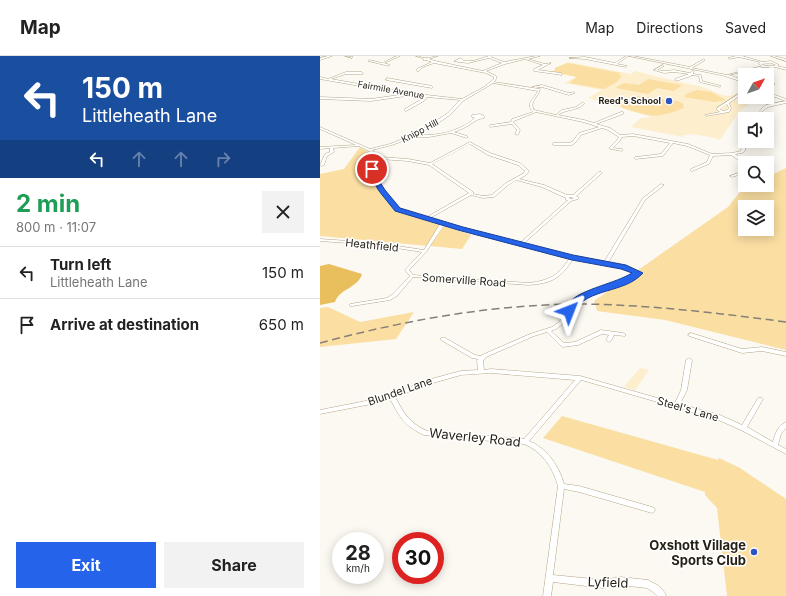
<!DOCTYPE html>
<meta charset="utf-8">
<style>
:root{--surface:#fff;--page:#f2f2f2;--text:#222;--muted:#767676;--line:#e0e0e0;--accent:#2563eb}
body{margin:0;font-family:Inter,sans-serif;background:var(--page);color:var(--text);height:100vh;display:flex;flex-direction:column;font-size:15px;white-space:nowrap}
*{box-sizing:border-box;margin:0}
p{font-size:13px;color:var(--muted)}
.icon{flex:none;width:22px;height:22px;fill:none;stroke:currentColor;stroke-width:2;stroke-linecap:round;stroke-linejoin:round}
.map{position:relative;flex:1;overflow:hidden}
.sheet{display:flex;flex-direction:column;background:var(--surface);width:320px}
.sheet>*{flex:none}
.top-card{background:#1a4fa0;color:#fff;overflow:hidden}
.needle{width:26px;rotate:50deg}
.controls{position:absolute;left:418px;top:12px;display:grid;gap:8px}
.controls a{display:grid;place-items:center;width:36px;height:36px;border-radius:0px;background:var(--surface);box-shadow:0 2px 10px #0003;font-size:20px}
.speed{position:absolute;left:12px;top:476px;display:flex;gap:8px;font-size:20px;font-weight:700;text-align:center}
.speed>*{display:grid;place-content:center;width:52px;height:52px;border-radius:50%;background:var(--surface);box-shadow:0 2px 10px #0003;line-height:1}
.speed small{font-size:10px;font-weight:400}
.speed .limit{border:6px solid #d22;background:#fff;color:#111}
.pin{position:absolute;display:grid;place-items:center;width:34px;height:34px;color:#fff;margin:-17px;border:2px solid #fff;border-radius:50%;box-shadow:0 1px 4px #0007}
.me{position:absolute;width:44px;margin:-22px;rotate:45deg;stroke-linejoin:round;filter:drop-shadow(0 0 3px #0008)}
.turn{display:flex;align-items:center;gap:14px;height:84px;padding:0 16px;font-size:18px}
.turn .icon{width:52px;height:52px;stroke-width:2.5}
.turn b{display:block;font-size:28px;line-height:34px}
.lanes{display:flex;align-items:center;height:38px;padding:0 16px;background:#0003;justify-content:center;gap:20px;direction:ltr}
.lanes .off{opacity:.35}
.round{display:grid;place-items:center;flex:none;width:42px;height:42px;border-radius:0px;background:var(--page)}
.head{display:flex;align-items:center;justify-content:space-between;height:68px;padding:0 16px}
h1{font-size:24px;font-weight:700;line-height:30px;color:#1e9e55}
.button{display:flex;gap:8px;margin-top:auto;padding:8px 16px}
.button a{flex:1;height:46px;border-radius:0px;background:var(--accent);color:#fff;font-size:16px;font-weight:700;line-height:46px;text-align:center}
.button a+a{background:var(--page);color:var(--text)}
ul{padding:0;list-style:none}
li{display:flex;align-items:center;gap:12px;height:52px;padding:0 16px;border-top:1px solid var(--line)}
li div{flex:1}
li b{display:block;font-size:15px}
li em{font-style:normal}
header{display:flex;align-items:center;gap:24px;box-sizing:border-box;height:56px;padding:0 20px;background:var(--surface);border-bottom:1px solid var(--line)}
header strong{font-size:19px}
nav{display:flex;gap:22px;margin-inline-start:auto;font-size:14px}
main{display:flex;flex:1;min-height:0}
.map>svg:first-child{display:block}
.built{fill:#fdeecd}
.green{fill:#fadea2;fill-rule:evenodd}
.water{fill:#e9be5c}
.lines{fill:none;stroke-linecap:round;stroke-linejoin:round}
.minor-casing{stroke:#b5a686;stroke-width:1}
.minor{fill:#fff;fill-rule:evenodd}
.rail{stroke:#858077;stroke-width:1.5;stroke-dasharray:8 4.5;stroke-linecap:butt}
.route{fill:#2563eb;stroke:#184099}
.poi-dot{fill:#2f55c5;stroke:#fff;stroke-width:1.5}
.labels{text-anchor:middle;stroke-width:3;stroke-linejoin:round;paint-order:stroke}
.far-street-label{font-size:9px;fill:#251f13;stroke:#fff}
.far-poi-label{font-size:9px;font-weight:bold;fill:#251f13;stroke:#fff;text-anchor:end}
.street-label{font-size:11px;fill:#251f13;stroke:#fff}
.near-street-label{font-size:13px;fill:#251f13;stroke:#fff}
.near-poi-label{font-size:13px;font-weight:bold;fill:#251f13;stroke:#fff;text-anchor:end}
</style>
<header>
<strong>Map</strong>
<nav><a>Map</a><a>Directions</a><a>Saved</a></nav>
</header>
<main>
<section class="sheet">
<div class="top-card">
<div class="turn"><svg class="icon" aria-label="left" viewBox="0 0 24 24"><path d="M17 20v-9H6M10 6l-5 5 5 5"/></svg><div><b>150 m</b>Littleheath Lane</div></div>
<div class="lanes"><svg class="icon" aria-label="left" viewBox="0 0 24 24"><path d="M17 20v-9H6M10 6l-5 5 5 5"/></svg><svg class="icon off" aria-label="ahead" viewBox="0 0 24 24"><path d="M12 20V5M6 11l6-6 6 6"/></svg><svg class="icon off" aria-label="ahead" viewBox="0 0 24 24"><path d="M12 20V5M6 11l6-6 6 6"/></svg><svg class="icon off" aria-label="right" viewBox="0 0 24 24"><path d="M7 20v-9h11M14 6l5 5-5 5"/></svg></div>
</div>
<div class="head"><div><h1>2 min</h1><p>800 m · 11:07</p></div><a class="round"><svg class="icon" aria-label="close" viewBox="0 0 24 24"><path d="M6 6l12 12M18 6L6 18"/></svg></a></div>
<ul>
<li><svg class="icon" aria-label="left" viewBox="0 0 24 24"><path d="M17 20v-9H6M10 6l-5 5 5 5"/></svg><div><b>Turn left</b><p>Littleheath Lane</p></div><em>150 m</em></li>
<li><svg class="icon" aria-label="arrive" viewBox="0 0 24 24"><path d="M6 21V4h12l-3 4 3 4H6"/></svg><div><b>Arrive at destination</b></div><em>650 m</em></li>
</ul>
<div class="button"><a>Exit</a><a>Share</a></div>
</section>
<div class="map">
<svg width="466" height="540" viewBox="0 0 466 540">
<rect width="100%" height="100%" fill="#fcf9f2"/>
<g class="built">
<path d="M248 6 311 18 315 15 352 24H357L355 25 383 31 402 39 410 40 425 34V37L415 44 423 45 429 41 436 42 419 56 409 70 400 84 390 81 371 78 361 80 368 82 311 71 321 62 333 61 268 42 282 34 244 27 256 21 231 16 235 15 236 11Z"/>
<path d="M320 312 329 314 315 334 304 331Z"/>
</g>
<g class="green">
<path d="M248 7 300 17 298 19H302L297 26 284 33 249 27 257 21 234 16 235 12Z"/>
<path d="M328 23 362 29 354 35 337 32 328 38 295 32 304 27 319 29Z"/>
<path d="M377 34 391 36 406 44 395 46 364 41 366 38Z"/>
<path d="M318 40 358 45 363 48 364 52C335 63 331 61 303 52L300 49Z"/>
<path d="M40 91 57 102 51 113 62 135 76 154 151 179 142 193 0 180V118L24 113Z"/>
<path d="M466 112V294L345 264 277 255 274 245 408 151C423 133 422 129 447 129V121ZM425 151H447V173H425Z"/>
<path d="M8 251 40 266 94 256 76 283 0 291V252Z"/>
<path d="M242 360 398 404 399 402 420 412 466 443V540H407L397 452 385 439V436L223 382Z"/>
</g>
<path class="water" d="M9 208 42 218C38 232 19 233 15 246L0 249V210Z"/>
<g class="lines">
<g class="minor-casing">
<g id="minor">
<path d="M8 0H12L0 4V2Z"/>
<path d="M25 0 33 1 32 2Z"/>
<path d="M77 0H80L64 7 70 9 69 10 48 5 49 4 62 7Z"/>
<path d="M96 0C100 0 102 2 105 2 109 3 114 0 118 0L109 3 115 5 163 15 182 7 169 2 148 7 139 6 134 5 141 2 144 5H153L169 0H172L171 1 184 6 216 0H220L208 3 225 8 231 7 218 14 241 17 242 19 214 15V13L223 9 205 3 185 8 166 15 176 20V23L174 26 220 33C218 42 209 45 214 54L236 59 242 54 256 51 263 46 264 47V48C257 55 246 53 238 59L264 64 274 67 301 56H303V58L276 68 290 72 300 79 313 78 368 88 392 98 412 97 421 95 423 83 425 82V85H426L425 95 422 97 415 98 428 107H425V108L411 99 393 100 389 108 372 115H371V113L387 106 390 99 367 90 353 87 343 100 315 103V101H316L341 98 350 87 313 80 302 81 299 86 293 92 302 93V95L291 93 289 92 297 84 299 81 288 74 282 72 261 79 255 87 252 89H234L232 88 233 87H250L253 85 259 77 279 71 263 66 216 56 194 65 193 66 200 74 198 79 195 78 197 74 192 68 170 71V69H171L191 66 192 63 213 56C205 47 214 43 218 35L173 27 165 32 143 45 130 59 121 65 96 79C117 80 139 76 155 62L152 61V59L160 58 164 60V62C158 63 157 64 152 67 147 71 140 74 134 76L147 80V82L131 77 109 81H93L72 89 52 94 60 101 88 103 110 107 150 86 170 97 200 107 209 115 206 119 199 123 224 129 247 139H253L279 116H281V118L256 140 258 141V143L251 145 203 188 252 201 284 206 323 142 341 128 344 129 325 144 288 207 305 210 321 216V218L307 226 261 244 243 268 236 273 231 275 244 287 255 286 281 274 303 277 306 279 305 280 294 279 291 285 289 286 286 284 289 279 282 278 258 289 243 291 241 290 227 276 214 280 166 301 163 305 164 314 171 313 260 320 355 347 361 334 366 304 369 302 372 304 367 334 360 348 400 359 422 369 438 342H442L443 343 427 371 453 386C455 377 458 370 466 366V372L461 378 458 389 466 393V398L421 374 396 363 265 325 261 324 209 385C227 392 239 410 244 428L259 430 332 451 334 452 335 454 334 456 332 457 259 436 244 433 233 519 283 524 300 521 328 524 339 530 345 537 346 540H337L333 536 327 532 300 529 283 532 233 526 231 540H223L238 430C233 412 222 395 204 388L104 379C84 370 80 361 70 343L62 346 0 358V354L61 342 111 323 141 315 158 314 157 305 158 303 152 302 121 284 120 283 121 282H125L155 299 161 300 162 299 210 278 232 271 239 266 257 242 303 224 315 217 302 212 253 203C240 223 232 227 209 229L93 221 77 240 70 244 32 250H30V248L67 242 73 238 90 220 85 214 102 196 57 189 0 185V183L57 187 104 194 120 168 77 154 60 135 51 120 50 113 57 102 49 95 39 90 13 92 14 96 7 100 4 109 1 110 0 109 5 98 10 96V92L0 93V91L36 89 0 73V71L50 93 70 88 80 84 100 75 128 57 140 44 107 41 104 45 86 55H85V53L102 43 104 40 86 38 87 39 86 40 51 45 0 43V41L51 43 86 38 0 23V21L8 23 26 16H42L43 18H26L11 23 89 37 142 43 164 31 174 23V21L166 17 114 7 103 11 99 15H97V13L101 11 112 6 106 4H103L104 3ZM150 88 168 99 198 109 205 115 204 117 186 127 172 139 163 140 153 138V136L112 108ZM60 103 88 105 109 109 149 137 107 161 79 152 63 134 55 120 54 113ZM196 124 222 131 246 142V144H248L200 187 141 172 110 162 151 139 163 142 174 141 188 129ZM249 141 254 142 252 143 249 142ZM124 169 139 174 249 203C238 220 230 224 209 227L93 219 89 214 106 196ZM171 317 255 324 204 383 107 375C89 367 84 357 75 341L113 327 141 319Z"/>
<path d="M306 0H308L297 8 307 10 306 11 265 3 249 2 265 1 295 7Z"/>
<path d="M309 0H313L370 11 384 3 385 4 372 12 407 19 442 10 439 8V7L440 6 419 1 409 3 408 2 416 0H422L443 6 451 5 459 9 457 10 466 12V14L455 11 453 12 444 11 409 19 425 25V27L405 20ZM451 7 456 9C451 11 446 10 441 8Z"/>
<path d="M451 0H454L466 3V5Z"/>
<path d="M343 9 344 10 337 14 344 15 354 14 370 17 372 15H374L373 18 381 19 382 25 401 30 400 31 380 26 379 20 371 19V20L356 25 355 23 369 18 354 16 344 17 334 14Z"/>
<path d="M67 22 112 30 113 31 112 32 66 24Z"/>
<path d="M453 27 455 28 447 31V29Z"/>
<path d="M222 29 249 37 254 36 255 37 249 39 222 31 214 32 213 31Z"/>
<path d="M425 34V36L409 47 411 52 409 56 386 60 385 59 400 56 397 54V52ZM407 48 409 52 407 54 403 55 400 53Z"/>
<path d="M447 36 466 43V45L447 38Z"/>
<path d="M466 45V47L448 51 442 55 443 59 438 63H435L441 58 440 54 446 49Z"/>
<path d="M424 115H425V117L412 121 410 120Z"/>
<path d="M371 277 422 293 442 291 466 296V300L442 295 422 297 369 280 368 279Z"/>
</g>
</g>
<use href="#minor" class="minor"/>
<path class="rail" d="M0 287C86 264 174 248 264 248 331 249 399 257 466 266"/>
</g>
<path class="route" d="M50 111H54L56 120 65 134 80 152 143 171 253 199 306 209 323 217C304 238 269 231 252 256H246L245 255C247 251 249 247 252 244 263 233 296 227 312 217L301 213 252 204 138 174 75 155 59 135 50 120Z"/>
<g class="poi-dot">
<circle cx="349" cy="45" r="4"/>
<circle cx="434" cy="496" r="4"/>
</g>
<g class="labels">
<g class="far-street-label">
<text transform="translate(71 34) rotate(10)" y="3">Fairmile Avenue</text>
<text transform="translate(100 75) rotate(-28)" y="3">Knipp Hill</text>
</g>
<g class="far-poi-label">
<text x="341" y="48">Reed's School</text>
</g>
<g class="street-label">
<text transform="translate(52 189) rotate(6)" y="4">Heathfield</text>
<text transform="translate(144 224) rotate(4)" y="4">Somerville Road</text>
<text transform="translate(80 335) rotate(-19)" y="4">Blundel Lane</text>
<text transform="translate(368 353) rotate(16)" y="4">Steel's Lane</text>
</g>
<g class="near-street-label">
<text transform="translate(155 381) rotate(6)" y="5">Waverley Road</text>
<text transform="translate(288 526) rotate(2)" y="5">Lyfield</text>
</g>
<g class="near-poi-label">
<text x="426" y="494">Oxshott Village<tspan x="426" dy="15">Sports Club</tspan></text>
</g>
</g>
</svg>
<div class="controls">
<a><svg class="needle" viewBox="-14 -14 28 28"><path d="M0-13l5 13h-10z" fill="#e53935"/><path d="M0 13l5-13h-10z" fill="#767676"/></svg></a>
<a><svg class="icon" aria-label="sound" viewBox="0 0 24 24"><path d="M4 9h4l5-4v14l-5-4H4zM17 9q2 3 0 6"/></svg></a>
<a><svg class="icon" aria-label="search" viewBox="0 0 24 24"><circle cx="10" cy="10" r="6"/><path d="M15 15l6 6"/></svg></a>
<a><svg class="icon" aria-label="layers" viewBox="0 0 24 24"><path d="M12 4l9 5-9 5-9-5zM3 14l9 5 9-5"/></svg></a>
</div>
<div class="speed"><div>28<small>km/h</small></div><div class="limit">30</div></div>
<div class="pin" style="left:52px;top:113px;background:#d93025"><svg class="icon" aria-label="arrive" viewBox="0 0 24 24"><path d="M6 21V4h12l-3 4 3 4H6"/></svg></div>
<svg class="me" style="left:249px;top:255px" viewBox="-20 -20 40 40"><path d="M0-17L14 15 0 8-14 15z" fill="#2563eb" stroke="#fff" stroke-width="4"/></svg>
</div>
</main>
